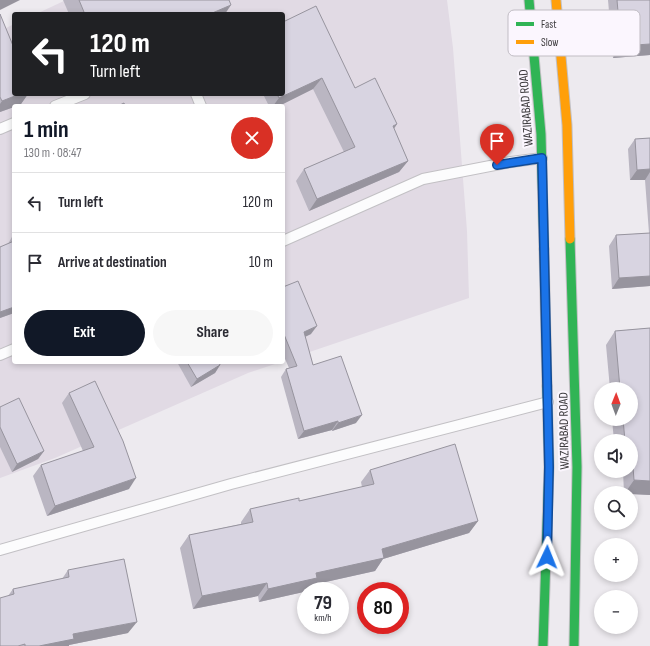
<!DOCTYPE html>
<meta charset="utf-8">
<style>
:root{--surface:#fff;--page:#f7f7f7;--text:#2b2b33;--muted:#7c7c81;--line:#e1e1e2;--accent:#111827}
body{margin:0;font-family:"Sofia Sans Condensed",sans-serif;background:var(--page);color:var(--text);height:100vh;display:flex;flex-direction:column;font-size:15px;white-space:nowrap}
*{box-sizing:border-box;margin:0}
p{font-size:13px;color:var(--muted)}
.icon{flex:none;width:22px;height:22px;fill:none;stroke:currentColor;stroke-width:2;stroke-linecap:round;stroke-linejoin:round}
.map{position:relative;flex:1;overflow:hidden}
.side{position:absolute;left:12px;top:104px;width:273px;height:260px;display:flex;flex-direction:column;background:var(--surface);border-radius:4px;box-shadow:0 2px 6px #0003}
.side>*{flex:none}
.hud{position:absolute;left:12px;top:12px;width:273px;height:84px;border-radius:4px;box-shadow:0 2px 6px #0003;background:#202124;color:#fff;overflow:hidden}
.needle{width:26px;rotate:1deg}
.controls{position:absolute;left:594px;top:382px;display:grid;gap:8px}
.controls a{display:grid;place-items:center;width:44px;height:44px;border-radius:50%;background:var(--surface);box-shadow:0 2px 6px #0003;font-size:20px}
.speed{position:absolute;left:297px;top:582px;display:flex;gap:8px;font-size:20px;font-weight:700;text-align:center}
.speed>*{display:grid;place-content:center;width:52px;height:52px;border-radius:50%;background:var(--surface);box-shadow:0 2px 6px #0003;line-height:1}
.speed small{font-size:10px;font-weight:400}
.speed .limit{border:6px solid #d22;background:#fff;color:#111}
.pin{position:absolute;display:grid;place-items:center;width:34px;height:34px;color:#fff;margin:-41px -17px;border-radius:50% 50% 50% 0;rotate:-45deg;box-shadow:0 0 4px #0007}
.pin .icon{rotate:45deg}
.me{position:absolute;width:44px;margin:-22px;rotate:2deg;stroke-linejoin:round;filter:drop-shadow(0 0 3px #0008)}
.turn{display:flex;align-items:center;gap:14px;height:84px;padding:0 12px;font-size:18px}
.turn .icon{width:52px;height:52px;stroke-width:2.5}
.turn b{display:block;font-size:28px;line-height:34px}
.round{display:grid;place-items:center;flex:none;width:42px;height:42px;border-radius:21px;background:var(--page)}
.summary{display:flex;align-items:center;justify-content:space-between;height:68px;padding:0 12px}
h1{font-size:24px;font-weight:700;line-height:30px;color:var(--accent)}
.button{display:flex;gap:8px;margin-top:auto;padding:8px 12px}
.button a{flex:1;height:46px;border-radius:24px;background:var(--accent);color:#fff;font-size:16px;font-weight:700;line-height:46px;text-align:center}
.button a+a{background:var(--page);color:var(--text)}
ul{padding:0;list-style:none}
li{display:flex;align-items:center;gap:12px;height:60px;padding:0 12px;border-top:1px solid var(--line)}
li div{flex:1}
li b{display:block;font-size:15px}
li em{font-style:normal}
.map>svg:first-child{display:block}
.built{fill:#e1dae4}
.lines{fill:none;stroke-linecap:round;stroke-linejoin:round}
.lane-casing{stroke:#c2c0c4;stroke-width:12}
.fast-casing{stroke:#c2c0c4;stroke-width:11}
.slow-casing{stroke:#c2c0c4;stroke-width:11}
.lane{stroke:#fcfcfd;stroke-width:10}
.fast{stroke:#30b455;stroke-width:9}
.slow{stroke:#ff9f0a;stroke-width:9}
.wall{fill:#bab6c2}
.shaded-wall{fill:#97949e}
.building{fill:#d8d4e1;stroke:#97949e}
.route-casing{stroke:#114b97;stroke-width:10}
.route{stroke:#1a73e8;stroke-width:7}
.labels{text-anchor:middle;stroke-width:4;stroke-linejoin:round;paint-order:stroke}
.street-label{font-size:13px;fill:#3b393c;stroke:#fbf6fe}
.key{fill:#fbf6fe;stroke:#c1bdc4;stroke-width:1}
.key-label{font-size:11px;fill:#3b393c}
</style>
<div class="map">
<svg width="650" height="646" viewBox="0 0 650 646">
<rect width="100%" height="100%" fill="#edeaef"/>
<path class="built" d="M66 0H447L453 48 467 231 469 298 283 361V106H14V362H281L248 373 55 458 0 478V31L14 24V94H283V14H36Z"/>
<g class="lines">
<g class="lane-casing">
<g id="lane">
<path d="M196 94 201 106"/>
<path d="M55 106 85 94"/>
<path d="M0 129 14 123"/>
<path d="M283 241 423 179 511 162 542 158"/>
<path d="M0 355 14 349"/>
<path d="M0 550 231 484 548 402"/>
</g>
</g>
<g class="fast-casing">
<g id="fast">
<path d="M529 0 541 134 544 249"/>
<path d="M570 239 577 467 574 646"/>
<path d="M543 646 549 467 547 386"/>
</g>
</g>
<g class="slow-casing">
<g id="slow">
<path d="M556 0 567 125 570 239"/>
<path d="M544 249 547 386"/>
</g>
</g>
<use href="#lane" class="lane"/>
<use href="#fast" class="fast"/>
<use href="#slow" class="slow"/>
</g>
<g class="wall">
<path d="M63 0H229L225 14H69Z"/>
<path d="M608 0H650V55L613 58Z"/>
<path d="M0 14 14 94H28L21 104 14 106V107L0 112Z"/>
<path d="M283 22 355 88 397 124 394 129 408 161 399 172 309 211 296 181 304 169 344 152 313 89 279 106H269L263 94H283Z"/>
<path d="M650 138V286L612 289 609 246 616 235 649 233 645 180H630L628 149 635 139Z"/>
<path d="M14 159V167L12 162Z"/>
<path d="M13 235H14V313L0 318V247L8 244Z"/>
<path d="M283 287 311 334 305 337 313 365 356 423 332 431V430L298 439 281 377 286 369 289 368 283 354Z"/>
<path d="M650 328V495L631 494V493H624L623 471H631V441H614L612 419H631V389H610L606 345 615 331Z"/>
<path d="M177 362H219L220 365 215 373 191 387Z"/>
<path d="M69 393 129 489 47 516 33 476 41 465 83 451 62 403Z"/>
<path d="M0 407 44 451 38 459 12 472 0 447Z"/>
<path d="M370 470 478 521 469 533 383 559 375 571 312 585 308 591 259 602 258 596 193 609 180 548 189 535 241 524V522L250 509 299 501 362 487 361 482Z"/>
<path d="M68 570 128 633 69 645V646H0L8 596 13 589 62 579Z"/>
</g>
<g class="shaded-wall">
<path d="M0 0H20L0 10Z"/>
<path d="M231 5 225 14H210Z"/>
<path d="M650 44V55L613 58 621 46Z"/>
<path d="M322 78 313 89 279 106H273L279 98Z"/>
<path d="M20 94H28L21 104 14 106V107L0 112V104L2 101Z"/>
<path d="M397 124 389 135 393 126Z"/>
<path d="M408 161 399 172 309 211 317 199Z"/>
<path d="M650 169V172L645 180H630L637 170Z"/>
<path d="M650 276V286L612 289 619 278Z"/>
<path d="M14 307V313L0 318V312Z"/>
<path d="M317 326 311 334 298 340 304 332Z"/>
<path d="M220 365 215 373 191 387 197 379Z"/>
<path d="M362 415 356 423 332 431 338 423Z"/>
<path d="M338 421 332 430 298 439 304 431Z"/>
<path d="M44 451 38 459 12 472 17 464Z"/>
<path d="M136 478 129 489 47 516 55 506Z"/>
<path d="M634 480 650 481V495L631 494V493H625Z"/>
<path d="M478 521 469 533 383 559 375 571 312 585 308 591 259 602 268 589 316 573 382 549Z"/>
<path d="M267 583 258 596 193 609 202 596Z"/>
<path d="M137 622 128 633 69 645V646H39L73 634Z"/>
</g>
<g class="building">
<path d="M79 0H229L231 5 210 14H78L84 12Z"/>
<path d="M617 0H650V44L621 46Z"/>
<path d="M316 6 355 88 375 78 397 124 393 126 408 161 317 199 304 169 355 147 322 78 279 98 277 94H283V22Z"/>
<path d="M0 14 14 48V94H20L2 101 0 97Z"/>
<path d="M124 103 125 106H118Z"/>
<path d="M650 138V169L637 170 635 139Z"/>
<path d="M650 233V276L619 278 616 235Z"/>
<path d="M14 241V307L0 312V247Z"/>
<path d="M298 281 317 326 304 332 313 365 341 356 362 415 338 423V421L304 431 286 369 297 366 283 332V287Z"/>
<path d="M650 328V481L634 480 631 441H625L623 419H631V389H620L615 331Z"/>
<path d="M187 362H219L220 365 197 379Z"/>
<path d="M95 381 123 441 136 478 55 506 41 465 94 447 69 393Z"/>
<path d="M19 398 44 451 17 464 0 427V407Z"/>
<path d="M455 444 478 521 382 549 384 558 316 573 317 578 268 589 267 583 202 596 189 535 253 522 250 509 299 498V501L374 484 370 470Z"/>
<path d="M124 559 137 622 73 634 74 639 39 646H25V644L18 646H0V598L14 594 13 589 69 577 68 570Z"/>
</g>
<g class="lines">
<g class="route-casing">
<path id="route" d="M497 165 542 158 549 467 547 557"/>
</g>
<use href="#route" class="route"/>
</g>
<g class="labels">
<g class="street-label">
<text transform="translate(525 108) rotate(-94)" y="5">WAZIRABAD ROAD</text>
<text transform="translate(563 431) rotate(-91)" y="5">WAZIRABAD ROAD</text>
</g>
</g>
<rect x="508" y="10" width="132" height="46" rx="6" class="key"/>
<rect x="516" y="22" width="18" height="4" fill="#30b455"/>
<rect x="516" y="40" width="18" height="4" fill="#ff9f0a"/>
<g class="key-label">
<text x="541" y="28">Fast</text>
<text x="541" y="46">Slow</text>
</g>
</svg>
<div class="controls">
<a><svg class="needle" viewBox="-14 -14 28 28"><path d="M0-13l5 13h-10z" fill="#e53935"/><path d="M0 13l5-13h-10z" fill="#7c7c81"/></svg></a>
<a><svg class="icon" aria-label="sound" viewBox="0 0 24 24"><path d="M4 9h4l5-4v14l-5-4H4zM17 9q2 3 0 6"/></svg></a>
<a><svg class="icon" aria-label="search" viewBox="0 0 24 24"><circle cx="10" cy="10" r="6"/><path d="M15 15l6 6"/></svg></a>
<a>+</a>
<a>−</a>
</div>
<div class="speed"><div>79<small>km/h</small></div><div class="limit">80</div></div>
<div class="pin" style="left:497px;top:165px;background:#d93025"><svg class="icon" aria-label="arrive" viewBox="0 0 24 24"><path d="M6 21V4h12l-3 4 3 4H6"/></svg></div>
<svg class="me" style="left:547px;top:557px" viewBox="-20 -20 40 40"><path d="M0-17L14 15 0 8-14 15z" fill="#1a73e8" stroke="#fff" stroke-width="4"/></svg>
<div class="hud">
<div class="turn"><svg class="icon" aria-label="left" viewBox="0 0 24 24"><path d="M17 20v-9H6M10 6l-5 5 5 5"/></svg><div><b>120 m</b>Turn left</div></div>
</div>
<section class="side">
<div class="summary"><div><h1>1 min</h1><p>130 m · 08:47</p></div><a class="round" style="background:#d93025;color:#fff"><svg class="icon" aria-label="close" viewBox="0 0 24 24"><path d="M6 6l12 12M18 6L6 18"/></svg></a></div>
<ul>
<li><svg class="icon" aria-label="left" viewBox="0 0 24 24"><path d="M17 20v-9H6M10 6l-5 5 5 5"/></svg><div><b>Turn left</b></div><em>120 m</em></li>
<li><svg class="icon" aria-label="arrive" viewBox="0 0 24 24"><path d="M6 21V4h12l-3 4 3 4H6"/></svg><div><b>Arrive at destination</b></div><em>10 m</em></li>
</ul>
<div class="button"><a>Exit</a><a>Share</a></div>
</section>
</div>
